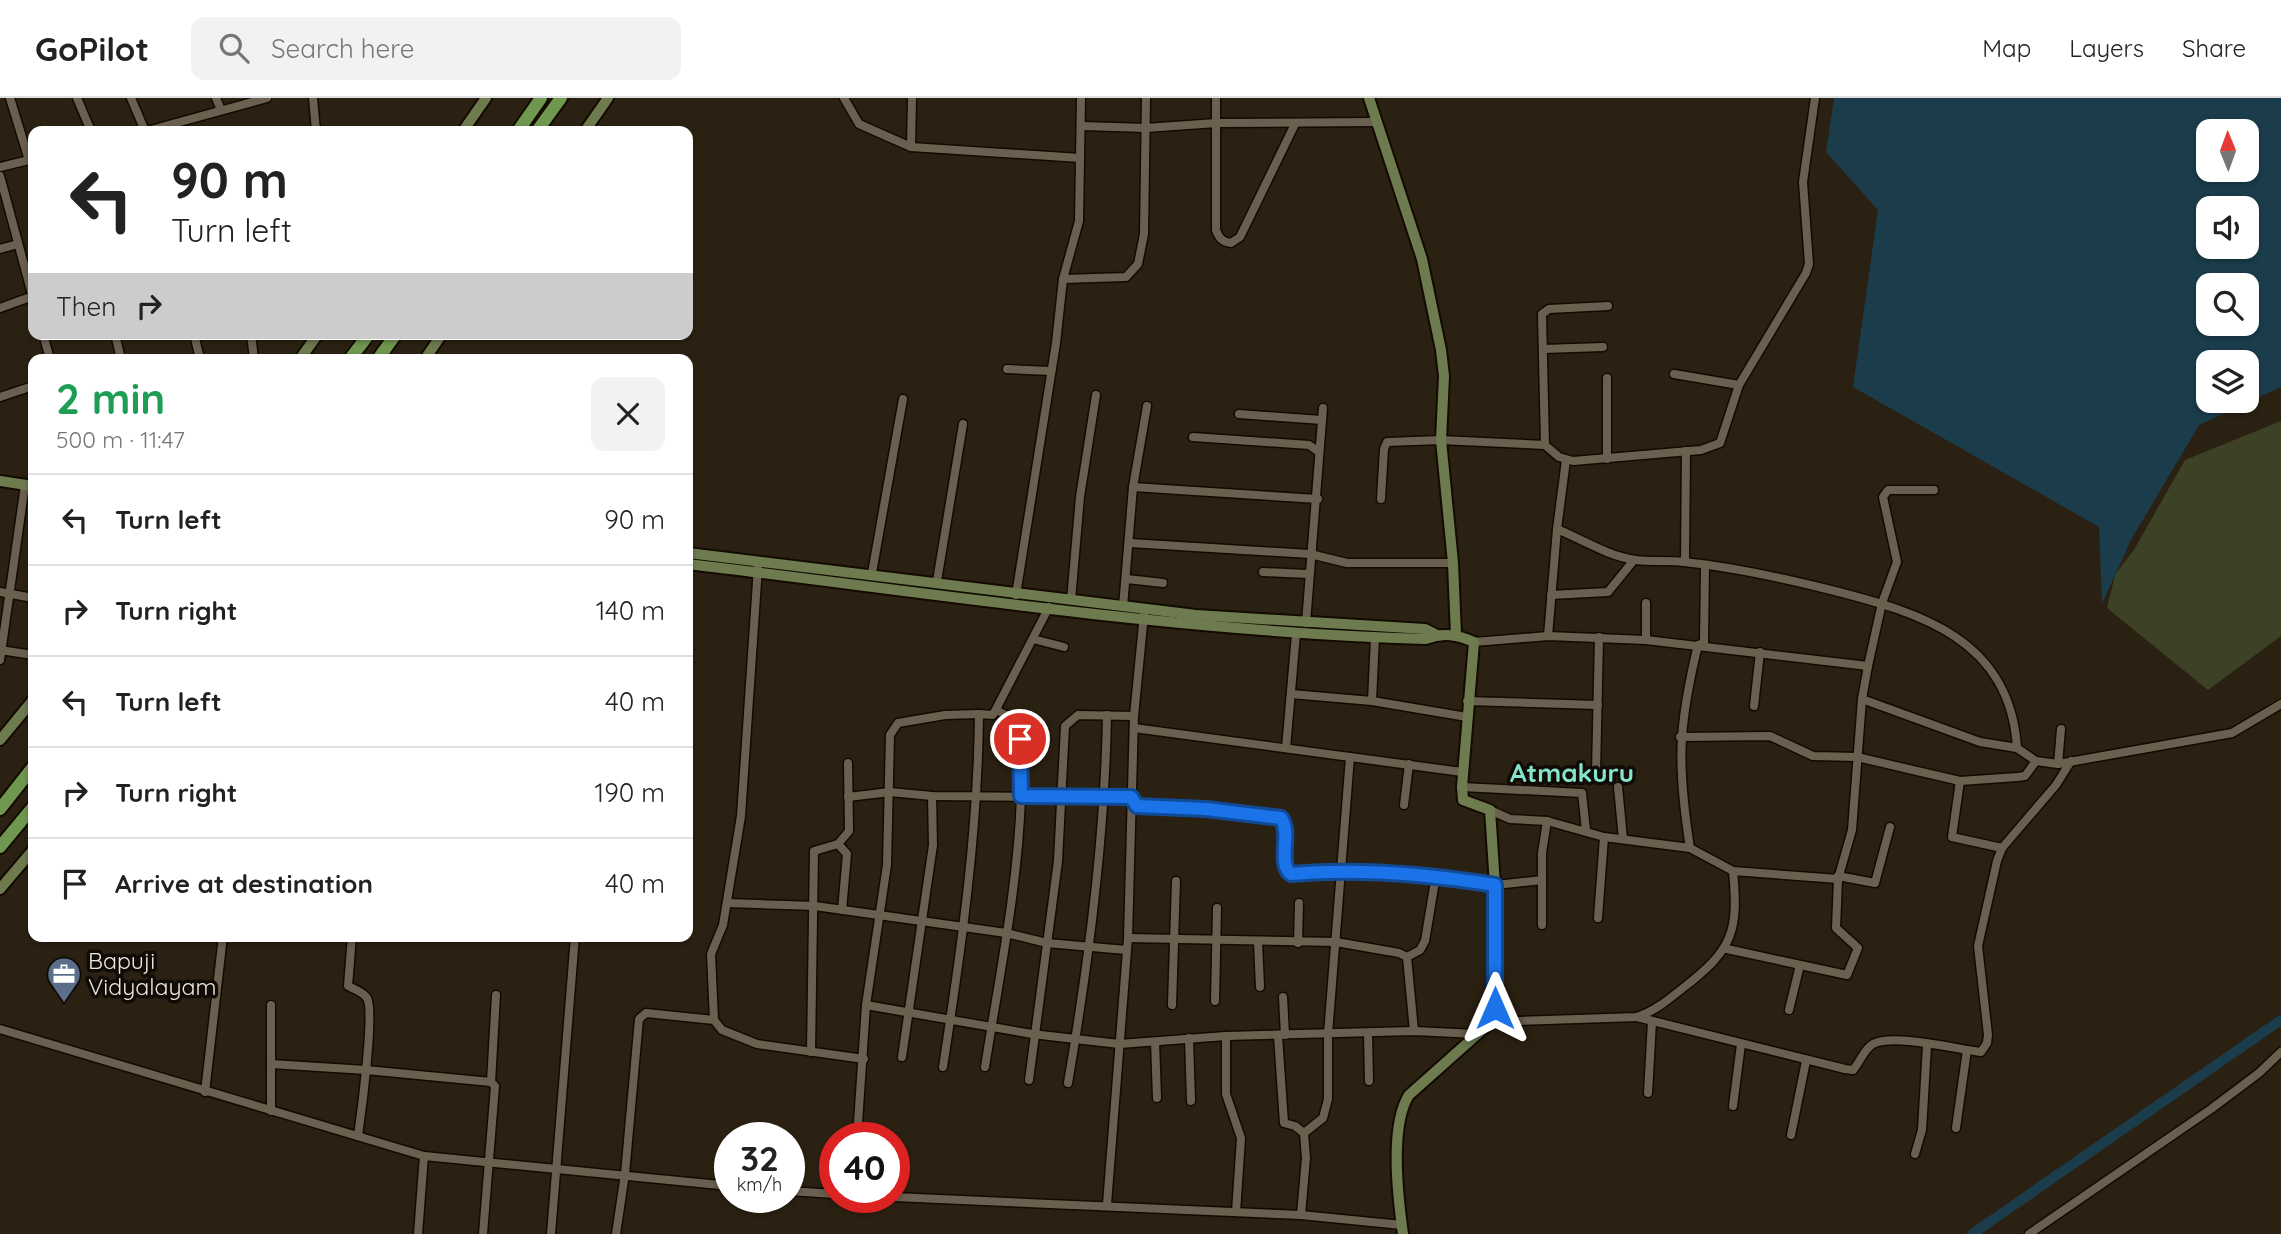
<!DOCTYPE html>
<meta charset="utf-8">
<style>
:root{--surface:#fff;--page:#f2f2f2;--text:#222;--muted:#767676;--line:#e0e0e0}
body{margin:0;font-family:Quicksand,sans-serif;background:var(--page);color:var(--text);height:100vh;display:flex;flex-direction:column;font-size:26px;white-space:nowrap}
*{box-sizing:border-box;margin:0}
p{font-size:23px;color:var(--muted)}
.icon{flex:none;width:38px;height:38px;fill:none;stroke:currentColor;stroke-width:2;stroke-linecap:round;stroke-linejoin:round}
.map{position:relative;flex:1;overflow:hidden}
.panel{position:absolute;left:28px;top:256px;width:665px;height:588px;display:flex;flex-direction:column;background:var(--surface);border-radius:14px;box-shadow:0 2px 5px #0004}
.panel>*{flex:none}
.hud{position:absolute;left:28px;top:28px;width:665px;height:214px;border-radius:14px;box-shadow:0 2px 5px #0004;background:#fff;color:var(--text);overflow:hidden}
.needle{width:46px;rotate:359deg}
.tools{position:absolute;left:2196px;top:21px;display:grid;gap:14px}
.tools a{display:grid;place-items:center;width:63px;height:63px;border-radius:14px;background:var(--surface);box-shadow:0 2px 5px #0004;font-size:35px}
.speed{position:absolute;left:714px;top:1024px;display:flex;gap:14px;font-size:35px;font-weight:700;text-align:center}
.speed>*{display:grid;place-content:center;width:91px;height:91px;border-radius:50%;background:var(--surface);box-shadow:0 2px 5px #0004;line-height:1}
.speed small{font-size:18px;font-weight:400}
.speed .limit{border:10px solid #d22;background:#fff;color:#111}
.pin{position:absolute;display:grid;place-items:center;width:60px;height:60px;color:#fff;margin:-30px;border:4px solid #fff;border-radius:50%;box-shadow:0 2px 7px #0007}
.me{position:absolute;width:77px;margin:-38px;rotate:0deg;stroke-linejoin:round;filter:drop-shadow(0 0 5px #0008)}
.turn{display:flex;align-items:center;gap:24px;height:147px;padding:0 28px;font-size:32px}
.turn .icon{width:91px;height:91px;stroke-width:2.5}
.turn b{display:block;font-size:49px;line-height:60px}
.then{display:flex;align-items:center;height:66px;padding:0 28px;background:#0003;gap:14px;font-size:26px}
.round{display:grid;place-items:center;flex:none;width:74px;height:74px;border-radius:14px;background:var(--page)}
.summary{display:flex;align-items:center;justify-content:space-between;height:119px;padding:0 28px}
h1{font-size:42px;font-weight:700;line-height:52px;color:#1e9e55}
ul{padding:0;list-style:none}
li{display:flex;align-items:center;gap:21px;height:91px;padding:0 28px;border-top:2px solid var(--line)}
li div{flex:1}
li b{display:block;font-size:26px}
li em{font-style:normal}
header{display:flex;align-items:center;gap:42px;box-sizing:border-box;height:98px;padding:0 35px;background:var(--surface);border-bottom:2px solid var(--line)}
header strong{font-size:33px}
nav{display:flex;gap:38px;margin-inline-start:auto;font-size:24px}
.search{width:490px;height:63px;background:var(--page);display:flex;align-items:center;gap:18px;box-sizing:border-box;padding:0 24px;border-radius:14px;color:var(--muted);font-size:26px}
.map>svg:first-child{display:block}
.green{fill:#3d4227}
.water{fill:#1a3c4b;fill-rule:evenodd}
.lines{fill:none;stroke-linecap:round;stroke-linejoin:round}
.canal{stroke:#1a3c4b;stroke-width:10}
.street-casing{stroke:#130a01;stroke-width:11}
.secondary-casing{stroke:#130a01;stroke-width:14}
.primary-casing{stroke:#130a01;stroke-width:16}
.street{stroke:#6b604f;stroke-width:8}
.secondary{stroke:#6d7b4f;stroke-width:10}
.primary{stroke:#709750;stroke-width:12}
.route-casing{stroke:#114b97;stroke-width:18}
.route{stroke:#1a73e8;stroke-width:12}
.labels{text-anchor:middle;stroke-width:7;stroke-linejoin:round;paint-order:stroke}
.poi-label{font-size:23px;fill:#ede6dd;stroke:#100b06;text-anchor:start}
.quarter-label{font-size:26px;font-weight:bold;fill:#83e5cc;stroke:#100b06}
</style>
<header>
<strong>GoPilot</strong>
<div class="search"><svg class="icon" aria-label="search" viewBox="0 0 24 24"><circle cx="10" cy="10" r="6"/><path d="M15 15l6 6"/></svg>Search here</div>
<nav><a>Map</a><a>Layers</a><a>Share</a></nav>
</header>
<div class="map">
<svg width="2281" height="1136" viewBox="0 0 2281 1136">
<rect width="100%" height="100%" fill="#2b2112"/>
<path class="green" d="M2281 323V538L2208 592 2107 510 2115 477 2135 450 2185 362Z"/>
<path class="water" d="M1834 0H2281V289L2199 327 2131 442 2102 506 2099 429 1853 289 1878 112 1826 54ZM2208 33H2247V72H2208ZM2208 110H2247V149H2208ZM2208 187H2247V226H2208ZM2208 264H2247V303H2208Z"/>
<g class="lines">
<path class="canal" d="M1972 1136 2281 922"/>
<g class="street-casing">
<g id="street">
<path d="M10 0 29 62"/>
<path d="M77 0 91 33"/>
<path d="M131 0 145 33"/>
<path d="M216 0 221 12"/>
<path d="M313 0 316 33"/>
<path d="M844 0 859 26 911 49 1080 60"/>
<path d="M1216 0V132C1219 140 1222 144 1231 145L1240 139 1295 26"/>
<path d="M1082 28 1146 30 1216 25 1377 24"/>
<path d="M147 33 267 0"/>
<path d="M911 49 912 0"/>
<path d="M0 69 33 61"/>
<path d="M0 78 33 200"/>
<path d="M0 151 18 146"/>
<path d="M1063 181 1126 179 1138 166 1144 136 1146 0"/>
<path d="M0 210 33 198"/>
<path d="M43 236 50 261"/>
<path d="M115 236 121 261"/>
<path d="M194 236 200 261"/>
<path d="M251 236 254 261"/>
<path d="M1543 251 1603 249"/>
<path d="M1007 271 1051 273"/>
<path d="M1674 276 1739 287"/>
<path d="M1607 280V361"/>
<path d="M0 299 33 288"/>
<path d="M1239 316 1322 322"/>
<path d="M1193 339 1309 347 1319 354"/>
<path d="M1545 347 1542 216 1549 211 1608 208"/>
<path d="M1133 389 1318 401"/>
<path d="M1381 401 1384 351 1387 344 1441 342 1545 347 1559 359 1573 363 1701 352 1720 345 1739 287 1806 175 1809 166 1803 84 1815 0"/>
<path d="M1557 431C1581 441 1610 459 1636 462 1652 464 1668 462 1684 464 1733 469 1783 480 1831 492 1921 515 2010 541 2017 650"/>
<path d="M1130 445 1310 456 1347 465H1453"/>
<path d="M1685 464 1686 353"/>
<path d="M758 469 741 718 723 827 711 856 714 922 722 932 757 946 864 961"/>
<path d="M1263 474 1307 476"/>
<path d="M872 475 903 301"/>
<path d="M1127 481 1163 485"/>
<path d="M937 483 963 326"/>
<path d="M0 494 33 500"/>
<path d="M1016 497 1056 245 1063 181 1079 123 1081 0"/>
<path d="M1551 497 1608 494 1634 462"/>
<path d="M1071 502 1080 399 1096 297"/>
<path d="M1123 509 1133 389 1147 308"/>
<path d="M1306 525 1323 310"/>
<path d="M1548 538 1557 431 1566 362"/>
<path d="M1033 541 1064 549"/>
<path d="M1646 542V505"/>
<path d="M1474 544 1548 538 1646 542 1868 568"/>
<path d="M0 552 33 557"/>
<path d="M0 562 25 387"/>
<path d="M1291 596 1372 603 1467 619"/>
<path d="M1862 601 1980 644 2017 650 2036 663"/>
<path d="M1372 603 1375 539"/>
<path d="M1467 603 1598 607"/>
<path d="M1754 608 1760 554"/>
<path d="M1134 630 1462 674"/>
<path d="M1680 639 1770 638 1813 658 1857 659 1960 683 2017 679 2025 678 2036 663 2058 666 2232 635 2281 606"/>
<path d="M1286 650 1296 536"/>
<path d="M2058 666 2061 631"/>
<path d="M1596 675 1599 539"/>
<path d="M1960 683 1952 739 2002 750"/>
<path d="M1462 689 1582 695 1586 732"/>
<path d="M1618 689 1623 741"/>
<path d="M848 699 890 694 932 698 1131 700 1137 707 1206 711 1281 720C1293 736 1277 765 1291 776L1343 772 1436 777 1495 787 1542 782"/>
<path d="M1404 707 1409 666"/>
<path d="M1490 712 1510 721 1547 723 1604 739 1690 750 1733 773 1838 781 1852 732 1862 601 1868 568 1882 505 1897 464 1883 399 1888 392H1934"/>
<path d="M1690 750C1677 667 1678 628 1698 547L1704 545 1705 468"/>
<path d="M1838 778 1875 785 1890 729"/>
<path d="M727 805 815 808 1006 835 1047 845 1126 852"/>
<path d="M842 812 847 756 838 746 849 733 848 665"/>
<path d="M1598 820 1604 739"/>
<path d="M1542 827V755L1547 723"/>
<path d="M352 838 348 888C354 891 363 894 367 900 375 913 361 1017 358 1038"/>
<path d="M1128 840 1336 844 1399 855 1407 859 1414 933"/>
<path d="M1258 844 1260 889"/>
<path d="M1298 845 1299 805"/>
<path d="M1727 851 1847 877 1858 850 1836 830 1838 781"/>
<path d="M1407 859 1420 852 1425 843 1436 777"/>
<path d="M1283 899 1285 937"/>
<path d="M1215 903 1217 810"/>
<path d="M271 907V1013"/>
<path d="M866 907 1032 936 1119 946 1226 938 1414 933 1477 936"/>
<path d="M1172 907 1176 783"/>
<path d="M1789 912 1800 867"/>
<path d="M1637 919 1845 971 1853 972C1860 964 1864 951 1873 946 1893 935 1956 951 1981 954L1987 945 1988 937 1978 848 1997 763 2002 750 2056 687 2071 663"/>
<path d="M1491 924 1637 919C1655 913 1668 902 1683 890 1732 852 1739 835 1733 773"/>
<path d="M0 931 424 1058 730 1088"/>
<path d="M1368 935 1369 983"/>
<path d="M1226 938V996L1241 1040 1236 1114"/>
<path d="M1278 938 1284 1025 1295 1028 1304 1035 1306 1060 1301 1117"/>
<path d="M1189 940 1191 1003"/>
<path d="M1155 944 1157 1000"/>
<path d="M811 954 814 753 838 746"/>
<path d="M902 959 933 747 932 698"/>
<path d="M271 966 366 972 491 984 495 988 483 1136"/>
<path d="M943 969C961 853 978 734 979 616L993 617 1049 509"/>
<path d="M985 969C999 880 1018 789 1021 698 1023 672 1021 645 1023 618L1006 617 996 612"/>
<path d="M1029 982 1058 763 1065 628 1078 617 1134 618"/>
<path d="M491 984 496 897"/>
<path d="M1068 985C1089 863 1105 740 1107 617"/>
<path d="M205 994 223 838"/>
<path d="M1648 995 1652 923"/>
<path d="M1733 1008 1741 946"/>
<path d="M1956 1030 1967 952"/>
<path d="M1304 1035 1323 1020 1328 1001V936L1350 659"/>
<path d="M1791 1037 1806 963"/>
<path d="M857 1040 866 907 887 767 890 637 898 625 945 617 979 616"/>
<path d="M1915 1056 1922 1032 1927 948"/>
<path d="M789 1093 835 1096"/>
<path d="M894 1099 1301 1117 1402 1127"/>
<path d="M1107 1106 1128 840 1134 618 1144 516"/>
<path d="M418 1136 424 1058"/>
<path d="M551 1136 575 838"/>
<path d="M616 1136 625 1076 639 921 646 915 714 922"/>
<path d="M2029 1136 2211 1011 2259 975 2281 954"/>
</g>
</g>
<g class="secondary-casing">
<g id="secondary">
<path d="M1369 0 1422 161 1441 252 1444 278 1441 342 1453 465 1456 537"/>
<path d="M463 33 486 0"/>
<path d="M585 33 608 0"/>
<path d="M300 261 318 236"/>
<path d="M425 261 442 236"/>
<path d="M0 383 33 388"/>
<path d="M688 455 1196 517 1425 531 1437 537"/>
<path d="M688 466C933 495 1179 534 1426 541 1443 534 1458 537 1474 544L1462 689 1463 702 1490 712 1495 787V910L1491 924 1409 997C1389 1028 1398 1100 1403 1136"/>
<path d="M0 642 33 602"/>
<path d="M0 791 33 752"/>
</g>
</g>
<g class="primary-casing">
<g id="primary">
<path d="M518 33 541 0"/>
<path d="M537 33 561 0"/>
<path d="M350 261 369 236"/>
<path d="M378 261 396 236"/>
<path d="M0 711 33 669"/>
<path d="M0 749 33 709"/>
</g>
</g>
<use href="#street" class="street"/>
<use href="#secondary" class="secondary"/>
<use href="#primary" class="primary"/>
</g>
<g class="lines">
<g class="route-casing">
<path id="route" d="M1020 641 1021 698 1131 699 1137 708 1206 711 1281 720C1292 736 1277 765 1291 776 1360 770 1427 776 1495 787V910"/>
</g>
<use href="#route" class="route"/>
</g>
<defs>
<g id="office-pin" transform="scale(1.75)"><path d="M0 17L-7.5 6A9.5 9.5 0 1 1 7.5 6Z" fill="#5c6f8a" stroke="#100b06"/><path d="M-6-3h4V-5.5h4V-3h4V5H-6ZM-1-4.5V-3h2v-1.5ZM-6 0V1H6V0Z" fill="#fff"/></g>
</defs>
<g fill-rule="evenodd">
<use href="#office-pin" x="64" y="876"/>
</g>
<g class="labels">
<g class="poi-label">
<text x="88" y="871">Bapuji<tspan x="88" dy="26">Vidyalayam</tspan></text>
</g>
<g class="quarter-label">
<text x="1572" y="684">Atmakuru</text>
</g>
</g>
</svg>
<div class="tools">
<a><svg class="needle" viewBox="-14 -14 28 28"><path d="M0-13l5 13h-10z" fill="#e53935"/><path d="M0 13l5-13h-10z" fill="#767676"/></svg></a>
<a><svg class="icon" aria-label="sound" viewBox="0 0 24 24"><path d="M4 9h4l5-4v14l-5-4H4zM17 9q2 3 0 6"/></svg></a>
<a><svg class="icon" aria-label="search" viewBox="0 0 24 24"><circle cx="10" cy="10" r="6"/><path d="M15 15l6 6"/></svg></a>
<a><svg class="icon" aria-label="layers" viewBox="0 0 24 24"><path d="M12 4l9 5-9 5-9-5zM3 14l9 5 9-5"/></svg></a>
</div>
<div class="speed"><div>32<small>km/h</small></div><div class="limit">40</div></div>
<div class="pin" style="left:1020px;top:641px;background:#d93025"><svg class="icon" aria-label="arrive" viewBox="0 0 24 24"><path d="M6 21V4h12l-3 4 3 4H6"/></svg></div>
<svg class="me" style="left:1495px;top:910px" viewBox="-20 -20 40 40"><path d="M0-17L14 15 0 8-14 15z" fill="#1a73e8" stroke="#fff" stroke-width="4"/></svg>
<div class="hud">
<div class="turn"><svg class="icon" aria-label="left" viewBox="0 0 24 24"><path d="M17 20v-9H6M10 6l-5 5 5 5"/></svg><div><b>90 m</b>Turn left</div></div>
<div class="then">Then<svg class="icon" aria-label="right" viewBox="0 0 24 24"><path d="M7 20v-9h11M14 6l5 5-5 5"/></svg></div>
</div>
<section class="panel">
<div class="summary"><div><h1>2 min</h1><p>500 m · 11:47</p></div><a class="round"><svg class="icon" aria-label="close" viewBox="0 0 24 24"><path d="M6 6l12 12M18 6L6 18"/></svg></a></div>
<ul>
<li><svg class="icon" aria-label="left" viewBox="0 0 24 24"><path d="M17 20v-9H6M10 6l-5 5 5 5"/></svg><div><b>Turn left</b></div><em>90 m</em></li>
<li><svg class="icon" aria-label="right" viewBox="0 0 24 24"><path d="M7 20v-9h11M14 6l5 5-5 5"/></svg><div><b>Turn right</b></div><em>140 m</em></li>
<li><svg class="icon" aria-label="left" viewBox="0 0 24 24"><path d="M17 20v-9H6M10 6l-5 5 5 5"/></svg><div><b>Turn left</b></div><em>40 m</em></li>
<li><svg class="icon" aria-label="right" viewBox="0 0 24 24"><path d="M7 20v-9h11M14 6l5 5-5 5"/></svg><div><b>Turn right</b></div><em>190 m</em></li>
<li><svg class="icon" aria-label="arrive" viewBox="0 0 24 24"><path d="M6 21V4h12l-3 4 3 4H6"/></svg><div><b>Arrive at destination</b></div><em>40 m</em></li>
</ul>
</section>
</div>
